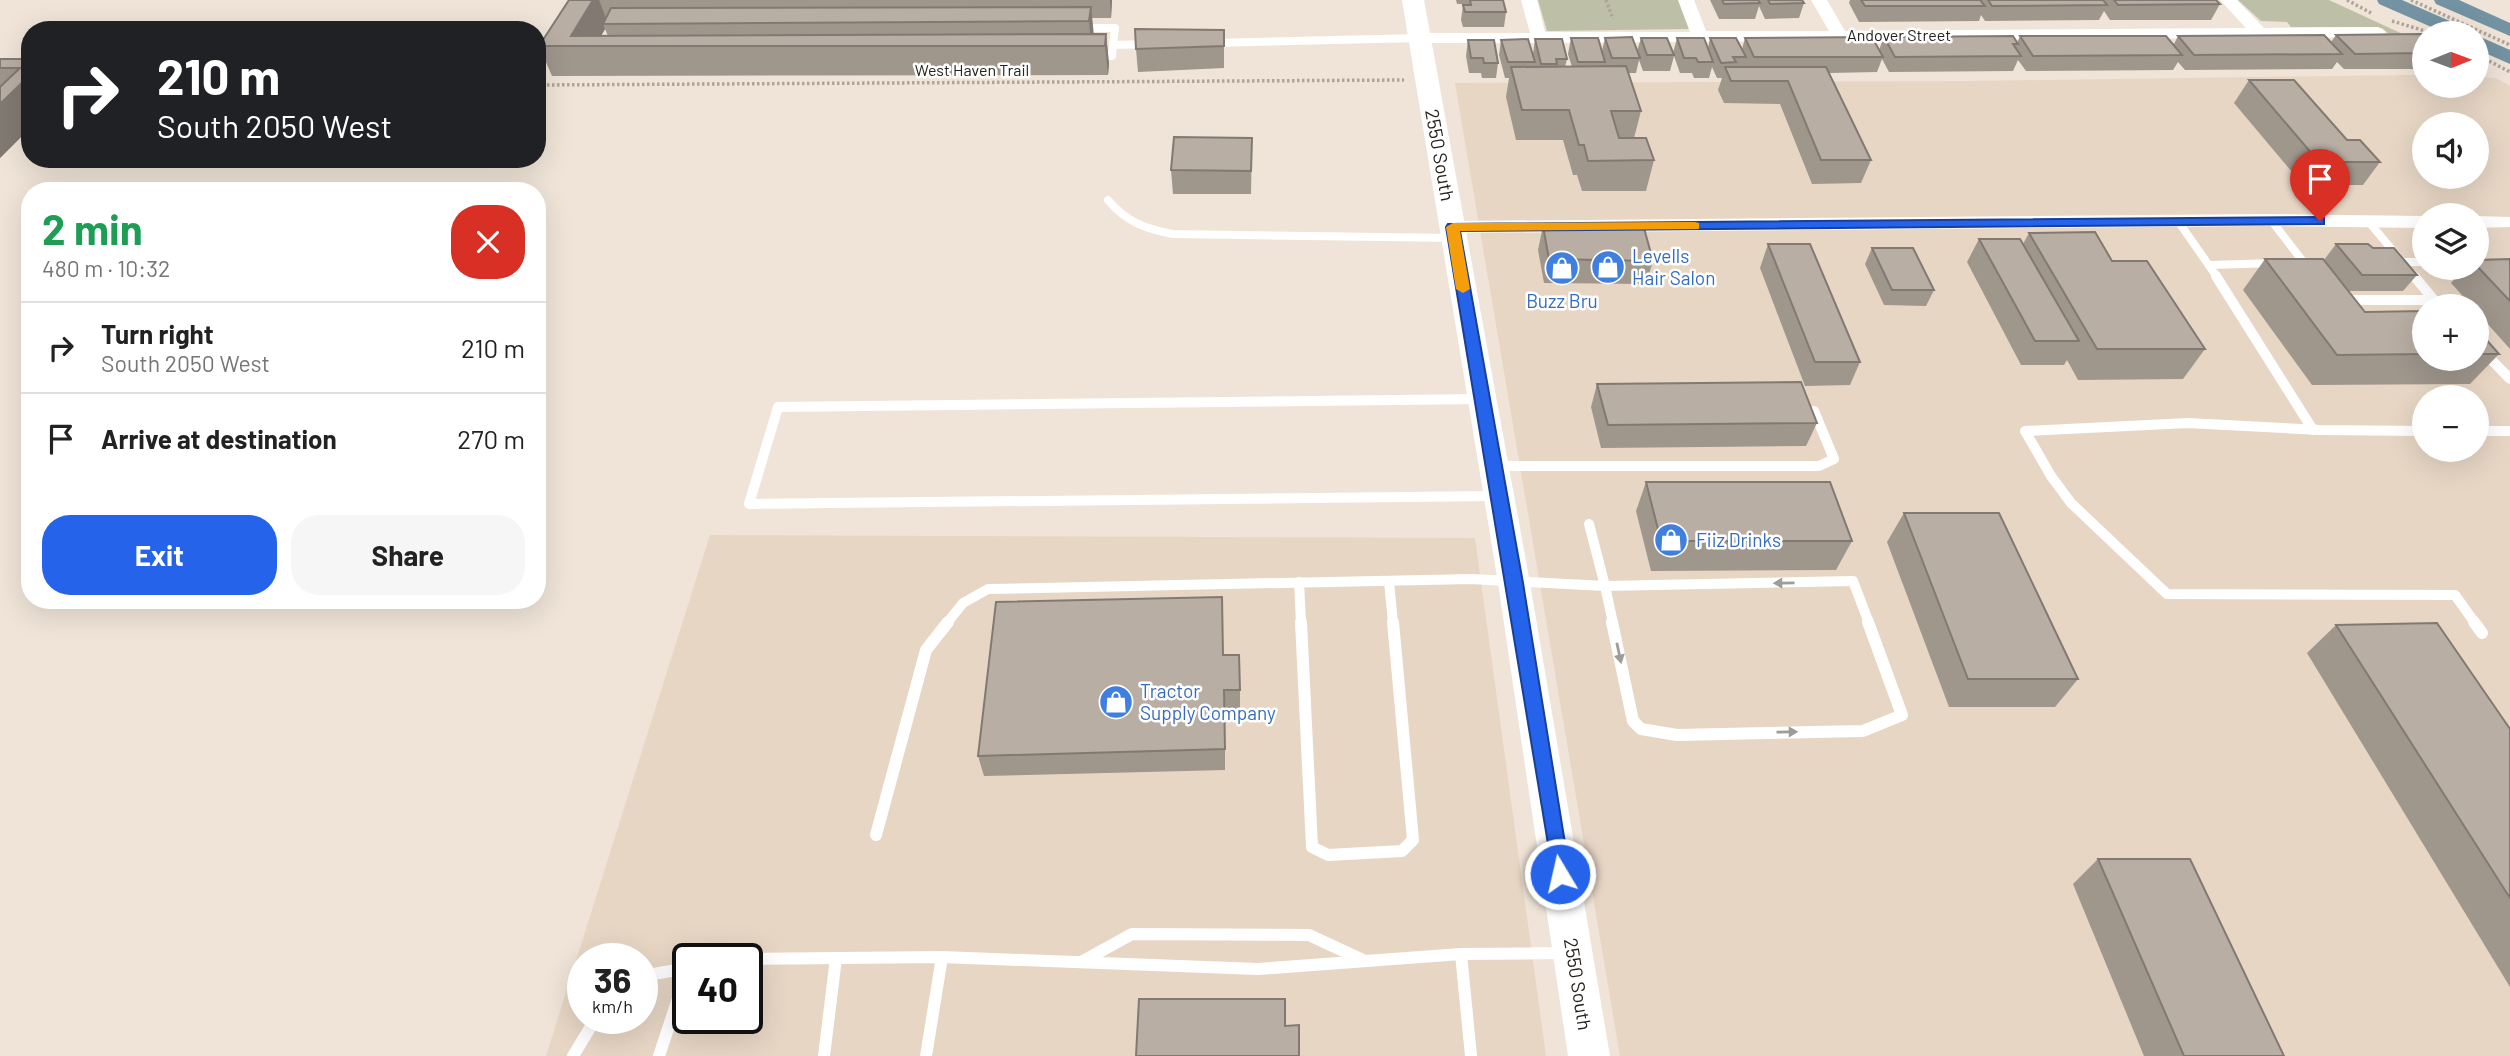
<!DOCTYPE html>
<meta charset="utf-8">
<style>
:root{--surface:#fff;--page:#f6f6f6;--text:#222;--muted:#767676;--line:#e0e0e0;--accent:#2563eb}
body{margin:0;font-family:Barlow,sans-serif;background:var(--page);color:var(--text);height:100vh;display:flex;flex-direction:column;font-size:26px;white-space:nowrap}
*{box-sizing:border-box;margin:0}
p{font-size:23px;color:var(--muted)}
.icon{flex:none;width:38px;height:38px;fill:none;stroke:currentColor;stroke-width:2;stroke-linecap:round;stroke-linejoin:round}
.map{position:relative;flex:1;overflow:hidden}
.drawer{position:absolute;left:21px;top:182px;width:525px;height:427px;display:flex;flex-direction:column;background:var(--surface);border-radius:28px;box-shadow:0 7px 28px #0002}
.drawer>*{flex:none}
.top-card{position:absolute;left:21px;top:21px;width:525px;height:147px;border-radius:28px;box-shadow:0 7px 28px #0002;background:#202124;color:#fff;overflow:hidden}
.needle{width:46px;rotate:89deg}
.controls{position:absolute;left:2412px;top:21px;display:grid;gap:14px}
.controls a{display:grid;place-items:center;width:77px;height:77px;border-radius:50%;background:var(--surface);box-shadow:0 7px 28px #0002;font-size:35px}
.speed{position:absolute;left:567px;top:943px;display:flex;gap:14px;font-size:35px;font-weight:700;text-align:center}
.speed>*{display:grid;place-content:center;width:91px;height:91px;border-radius:50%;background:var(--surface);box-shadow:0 7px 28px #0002;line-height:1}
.speed small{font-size:18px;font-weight:400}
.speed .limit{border:4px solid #111;border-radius:10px;background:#fff;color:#111}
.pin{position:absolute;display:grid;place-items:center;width:60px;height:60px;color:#fff;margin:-72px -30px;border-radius:50% 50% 50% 0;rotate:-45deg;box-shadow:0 0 7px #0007}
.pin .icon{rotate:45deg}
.me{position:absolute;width:77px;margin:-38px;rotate:351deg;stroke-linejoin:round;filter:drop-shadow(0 0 5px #0008)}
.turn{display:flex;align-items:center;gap:24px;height:147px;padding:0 21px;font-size:32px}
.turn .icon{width:91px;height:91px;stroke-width:2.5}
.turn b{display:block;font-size:49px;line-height:60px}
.round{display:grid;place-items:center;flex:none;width:74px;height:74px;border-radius:28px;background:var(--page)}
.overview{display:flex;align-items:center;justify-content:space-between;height:119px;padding:0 21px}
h1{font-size:42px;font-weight:700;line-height:52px;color:#1e9e55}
.button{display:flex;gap:14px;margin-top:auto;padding:14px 21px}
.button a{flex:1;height:80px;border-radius:28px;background:var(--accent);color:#fff;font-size:28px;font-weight:700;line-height:80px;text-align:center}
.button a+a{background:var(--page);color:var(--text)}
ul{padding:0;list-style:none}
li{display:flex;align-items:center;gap:21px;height:91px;padding:0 21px;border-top:2px solid var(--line)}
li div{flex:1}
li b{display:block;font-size:26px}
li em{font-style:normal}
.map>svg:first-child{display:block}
.built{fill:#e7d6c4;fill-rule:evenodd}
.green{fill:#bdc0a6}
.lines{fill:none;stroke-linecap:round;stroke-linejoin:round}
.canal{fill:#7393a2;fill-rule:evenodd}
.path{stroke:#ada49a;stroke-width:3.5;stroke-dasharray:2.5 2.5;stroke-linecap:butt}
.lane-far2{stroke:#fff;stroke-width:8}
.lane-far1{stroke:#fff;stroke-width:10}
.lane{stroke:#fff;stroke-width:12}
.street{fill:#fff;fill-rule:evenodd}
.secondary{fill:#fff;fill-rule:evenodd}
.wall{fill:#9f968c;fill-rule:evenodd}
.shaded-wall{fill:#827a72}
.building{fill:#b9aea3;stroke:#827a72;stroke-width:2}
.oneway{fill:#9d9c99}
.route{fill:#2563eb;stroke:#184099;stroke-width:2}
.slow{fill:#f59e0b}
.labels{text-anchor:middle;stroke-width:5;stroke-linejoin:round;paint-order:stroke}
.far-street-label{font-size:16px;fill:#26221d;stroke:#fff}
.street-label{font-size:19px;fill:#26221d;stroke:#fff}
.shop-label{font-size:19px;fill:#366cbe;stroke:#fff;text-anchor:start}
</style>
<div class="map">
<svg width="2510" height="1056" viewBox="0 0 2510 1056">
<rect width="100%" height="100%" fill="#efe4d7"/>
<g class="built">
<path d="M2406 75H2424V86H2476V77L2496 78 2510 86V1056H1620L1455 83 1969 81ZM2424 124H2476V177H2424ZM2424 215H2476V268H2424ZM2424 306H2476V359H2424ZM2424 397H2476V450H2424Z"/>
<path d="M710 535 1475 538 1546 1056H546ZM583 959H642V1018H583ZM688 959H747V1018H688Z"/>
</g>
<g class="green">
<path d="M1538 0H1679L1691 29 1547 31Z"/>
<path d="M2238 0H2329L2407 36H2391L2382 28 2373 27H2291L2287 22 2261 21Z"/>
</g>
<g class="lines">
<g class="canal">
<path d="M2377 0H2402L2468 29 2471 33H2445L2379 4Z"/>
<path d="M2434 0H2459L2510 23V36L2436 4Z"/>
<path d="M2476 35 2510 50V64L2476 49Z"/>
</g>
<g class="path">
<path d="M1606 0 1613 19"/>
<path d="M2347 0 2371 13"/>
<path d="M2411 0 2510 45"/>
<path d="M2392 21 2432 33"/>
<path d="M2476 54 2510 72"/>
<path d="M537 85 1404 80"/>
</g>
<g class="lane-far2">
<path d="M1079 28H1115L1113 45"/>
<path d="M1213 43 1420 38"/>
<path d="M1097 56H1112L1113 45 1148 44"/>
<path d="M1108 200C1126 222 1146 229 1173 234L1455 238"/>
<path d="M2271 220 2308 268"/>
<path d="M2178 221 2217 277"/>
<path d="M2368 221 2415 277"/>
<path d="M2402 262H2424"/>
<path d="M2209 265 2276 263"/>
</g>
<g class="lane-far1">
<path d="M2216 276 2313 430"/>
<path d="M2343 300H2434L2414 276"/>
<path d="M2476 344 2510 379"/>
<path d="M1481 399 778 407 749 504 1497 496"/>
<path d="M2424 431 2320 430 2188 423 2025 431 2051 476 2071 503 2167 594 2455 595 2475 623"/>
<path d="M2476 431H2510"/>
<path d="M1497 466H1819L1834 459 1814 411"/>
<path d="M1589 524 1605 586"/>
<path d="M1389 581 1393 623"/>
<path d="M1299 582 1301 623"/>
<path d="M1605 586 1613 623"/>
<path d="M1605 586 1853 581 1869 623"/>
<path d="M947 623 963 603 988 589 1471 579 1605 586"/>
</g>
<g class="lane">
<path d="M1301 622 1312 847 1328 855 1402 851 1413 840 1393 622"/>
<path d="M1612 622 1633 721 1641 729 1677 735 1863 731 1902 715 1868 622"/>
<path d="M2474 622 2482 633"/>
<path d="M876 835 926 650 948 622"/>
<path d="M743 959 942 957 1258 969 1461 954"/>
<path d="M1083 961 1132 934 1309 935 1365 961"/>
<path d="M642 976 688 968"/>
<path d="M573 1056 596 1018"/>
<path d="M659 1056 688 968"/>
<path d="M824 1056 836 958"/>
<path d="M926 1056 942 957"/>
<path d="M1471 1056 1461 954 1566 953"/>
</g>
<g class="street">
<path d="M1521 0H1537L1545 32H1690L1678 0H1694L1706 31H1829L1811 0H1827L1845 31 2246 28 2220 0H2237L2264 28 2378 27 2386 32 2378 37 1539 43H1420L1412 38 1420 33H1530Z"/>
<path d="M2265 214 2424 216V228L2265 226 1453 233 1444 227 1453 221Z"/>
<path d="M2476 216 2510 217V227L2476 228Z"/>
</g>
<path class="secondary" d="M1402 0H1424L1530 583 1610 1056H1568L1498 583Z"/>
</g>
<g class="wall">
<path d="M569 0H1112L1111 18H1092L1093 35 1106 34 1109 64 1108 75 552 76 539 46ZM605 29 608 36H601Z"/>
<path d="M1456 0H1503L1506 12 1504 27H1463L1461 20 1463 5H1466V4H1457Z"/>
<path d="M1710 0H1802L1804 3 1799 18 1765 19 1759 6 1755 19H1719Z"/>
<path d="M1850 0H2216L2220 4 2211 20H2110L2104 11 2099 20 1985 21 1981 15 1979 21 1859 22 1849 3Z"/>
<path d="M1224 30V68L1138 72 1136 49Z"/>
<path d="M2336 35H2424V69H2344L2337 62 2332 69 2185 70 2178 62 2173 70 2026 71 2018 60 2013 71 1889 72 1882 59 1877 72 1829 73 1871 160 1861 183 1812 184 1780 104 1724 103 1718 90 1722 78H1717L1712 67 1709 78H1694L1692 73H1680L1674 56 1670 71H1643L1639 60 1636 73H1628L1641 111 1634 138 1654 160 1646 191H1582L1577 175H1573L1563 140H1516L1506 97 1509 78H1505L1499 55 1501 40 1533 54 1535 39 1567 59 1565 67H1572L1568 54 1571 38 1602 51 1605 38 1637 51 1641 38 1673 53 1677 38 1708 48 1710 38 1742 49 1745 38 1879 50 1884 37 2017 43 2020 36 2174 44 2178 36 2331 42Z"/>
<path d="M1468 40 1498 63 1496 78H1482L1481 73H1469L1466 56Z"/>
<path d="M0 59H30V128L0 158Z"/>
<path d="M2249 80 2347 140 2380 162 2363 185H2303L2234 103Z"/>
<path d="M1252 138 1251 194H1173L1171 170Z"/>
<path d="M1543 226 1653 261 1646 284 1544 283 1538 250Z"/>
<path d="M2029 233 2112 261 2205 349 2183 379 2078 380 2067 360 2064 365H2021L1967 262 1979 239 2023 244Z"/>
<path d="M1768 244 1860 362 1850 385 1805 386 1760 268Z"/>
<path d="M2336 244 2373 248 2417 275 2403 291H2349L2324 260Z"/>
<path d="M1872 248 1934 290 1926 306 1884 305 1865 264Z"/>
<path d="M2265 259 2365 312 2424 311V359H2476V328L2499 354 2470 384 2312 385 2243 290Z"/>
<path d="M2510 259V349L2476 311V306H2472L2451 283 2464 268H2476V260Z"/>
<path d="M1597 384 1817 423 1806 446 1601 448 1591 407Z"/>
<path d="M1646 482 1852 541 1836 570 1651 571 1636 511Z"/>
<path d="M1904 513 2078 679 2055 707H1949L1887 542Z"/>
<path d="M2336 625 2510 729V987L2307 653Z"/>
<path d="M1224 655 1240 690V711L1225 712V770L984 776 978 756Z"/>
<path d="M2098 859 2284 1056H2144L2073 884Z"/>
</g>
<g class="shaded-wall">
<path d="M593 0H599L608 23 603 24 605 29 595 46 571 36Z"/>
<path d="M1110 0H1112L1111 18Z"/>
<path d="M1091 7 1094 36 1091 46 1089 21Z"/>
<path d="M1106 34 1109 64 1108 75 1105 46Z"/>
<path d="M30 75V128L0 158V104Z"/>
</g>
<g class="building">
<path d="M569 0H593L571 36 1106 34 1105 46H539Z"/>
<path d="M1470 0H1503L1506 12H1465L1463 5H1471Z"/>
<path d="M1722 0H1758L1760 3 1724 4Z"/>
<path d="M1768 0H1802L1804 3 1770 4Z"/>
<path d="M1861 0H1980L1985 6H1865Z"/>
<path d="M1988 0H2103L2107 5 1992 6Z"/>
<path d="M2114 0H2216L2220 4 2118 5Z"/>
<path d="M1091 7 1089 21 603 24 611 8Z"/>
<path d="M1135 29 1224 30V46L1136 49Z"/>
<path d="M2423 34 2424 35V53L2355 54 2336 35Z"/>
<path d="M2324 35 2342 54 2194 55 2178 36Z"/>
<path d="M2013 36 2018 44H2013L2021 56 1895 57 1884 37Z"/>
<path d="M2020 36H2166L2182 55 2033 56Z"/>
<path d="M1632 37 1640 58H1612L1605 38Z"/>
<path d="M1872 37 1883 57H1754L1745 38Z"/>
<path d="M1571 38H1598L1605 62H1578Z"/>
<path d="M1641 38H1667L1674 55H1647Z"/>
<path d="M1677 38H1704L1713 62H1698L1696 58H1684Z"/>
<path d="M1710 38H1736L1746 57H1733L1736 62 1721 63Z"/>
<path d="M1528 39 1535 62H1508L1501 40Z"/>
<path d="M1535 39H1562L1567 59H1556L1557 64H1541Z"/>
<path d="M1468 40H1494L1498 63H1484L1483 58H1471Z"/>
<path d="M0 59H30V75L0 104V87L20 68H0Z"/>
<path d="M1626 66 1641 111H1611L1619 138H1646L1654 160 1588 161 1584 145H1579L1569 110H1522L1511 67Z"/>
<path d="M1725 67H1826L1871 160H1821L1788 81H1731Z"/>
<path d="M2249 80H2294L2347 140H2360L2380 162H2319Z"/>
<path d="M1174 137 1252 138 1251 171 1171 170Z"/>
<path d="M1543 226 1644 228 1653 261 1549 259Z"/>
<path d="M2095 232 2112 261H2147L2205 349H2097L2029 233Z"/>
<path d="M1979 239H2020L2079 341H2035Z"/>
<path d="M1768 244H1810L1860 362H1815Z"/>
<path d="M2336 244H2368L2373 248H2394L2417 275H2362Z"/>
<path d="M1872 248H1913L1934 290H1892Z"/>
<path d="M2265 259H2323L2365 312 2424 311V354L2337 355Z"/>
<path d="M2510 259V301L2476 265V260Z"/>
<path d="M2476 328 2499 354H2476Z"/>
<path d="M1801 382 1817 423 1608 425 1597 384Z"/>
<path d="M1646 482H1830L1852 541H1661Z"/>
<path d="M1904 513H1999L2078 679H1968Z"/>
<path d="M1222 597 1223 655H1239L1240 690H1224L1225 749 978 756 996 602Z"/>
<path d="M2437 623 2510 729V898L2336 625Z"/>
<path d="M2098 859H2190L2284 1056H2184Z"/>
<path d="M1139 999H1285V1026L1299 1025V1056H1136Z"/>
</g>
<defs><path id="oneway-solid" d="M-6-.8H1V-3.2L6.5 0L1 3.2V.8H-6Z" transform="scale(1.75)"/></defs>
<g class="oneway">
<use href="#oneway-solid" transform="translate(1784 583) rotate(179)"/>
<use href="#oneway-solid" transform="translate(1619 653) rotate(78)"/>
<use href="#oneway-solid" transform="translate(1787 732) rotate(-1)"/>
</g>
<path class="route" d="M2320 217 2324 218V224L1460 231 1523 583 1570 874 1567 880 1560 883 1554 880 1446 227 1448 224Z"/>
<path class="slow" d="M1695 222 1699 223V229L1460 231 1470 289 1463 293 1456 289 1446 227 1453 223Z"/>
<defs>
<g id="shop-disc" transform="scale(1.75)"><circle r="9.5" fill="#3f7fe0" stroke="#fff"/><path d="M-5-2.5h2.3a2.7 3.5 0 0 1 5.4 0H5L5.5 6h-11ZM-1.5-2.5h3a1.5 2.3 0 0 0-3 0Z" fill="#fff"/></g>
</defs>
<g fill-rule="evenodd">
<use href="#shop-disc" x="1608" y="267"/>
<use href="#shop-disc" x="1562" y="268"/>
<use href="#shop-disc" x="1671" y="540"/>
<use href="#shop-disc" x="1116" y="702"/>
</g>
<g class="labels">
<g class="far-street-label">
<text x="1899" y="41">Andover Street</text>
<text x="972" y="76">West Haven Trail</text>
</g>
<g class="street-label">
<text transform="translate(1440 155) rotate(80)" y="7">2550 South</text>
<text transform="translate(1578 984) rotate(81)" y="7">2550 South</text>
</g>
<g class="shop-label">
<text x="1632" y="263">Levells<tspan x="1632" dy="22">Hair Salon</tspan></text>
<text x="1562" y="308" text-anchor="middle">Buzz Bru</text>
<text x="1696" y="547">Fiiz Drinks</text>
<text x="1140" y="698">Tractor<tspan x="1140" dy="22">Supply Company</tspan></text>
</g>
</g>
</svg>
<div class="controls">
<a><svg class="needle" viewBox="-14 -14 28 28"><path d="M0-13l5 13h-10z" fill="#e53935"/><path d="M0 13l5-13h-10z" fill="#767676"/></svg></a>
<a><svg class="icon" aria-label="sound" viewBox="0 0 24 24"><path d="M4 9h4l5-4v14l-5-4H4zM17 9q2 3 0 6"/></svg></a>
<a><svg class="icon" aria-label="layers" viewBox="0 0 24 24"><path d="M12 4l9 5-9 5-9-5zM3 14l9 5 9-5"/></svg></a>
<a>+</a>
<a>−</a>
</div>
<div class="speed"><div>36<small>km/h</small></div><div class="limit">40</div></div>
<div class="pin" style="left:2320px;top:221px;background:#d93025"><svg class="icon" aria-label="arrive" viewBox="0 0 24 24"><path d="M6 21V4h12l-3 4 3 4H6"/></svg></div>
<svg class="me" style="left:1560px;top:874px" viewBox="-20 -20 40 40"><circle r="17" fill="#2563eb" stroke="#fff" stroke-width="3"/><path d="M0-11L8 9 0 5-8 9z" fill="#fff"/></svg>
<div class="top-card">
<div class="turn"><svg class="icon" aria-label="right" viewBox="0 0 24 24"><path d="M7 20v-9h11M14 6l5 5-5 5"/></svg><div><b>210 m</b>South 2050 West</div></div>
</div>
<section class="drawer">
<div class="overview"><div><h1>2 min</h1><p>480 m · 10:32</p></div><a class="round" style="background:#d93025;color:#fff"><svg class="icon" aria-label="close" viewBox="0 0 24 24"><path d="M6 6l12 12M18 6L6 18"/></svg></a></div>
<ul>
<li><svg class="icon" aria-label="right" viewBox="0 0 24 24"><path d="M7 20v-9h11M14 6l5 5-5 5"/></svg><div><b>Turn right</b><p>South 2050 West</p></div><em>210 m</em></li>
<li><svg class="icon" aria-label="arrive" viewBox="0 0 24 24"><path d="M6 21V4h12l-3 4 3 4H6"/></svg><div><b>Arrive at destination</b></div><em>270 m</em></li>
</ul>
<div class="button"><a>Exit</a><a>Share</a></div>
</section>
</div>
